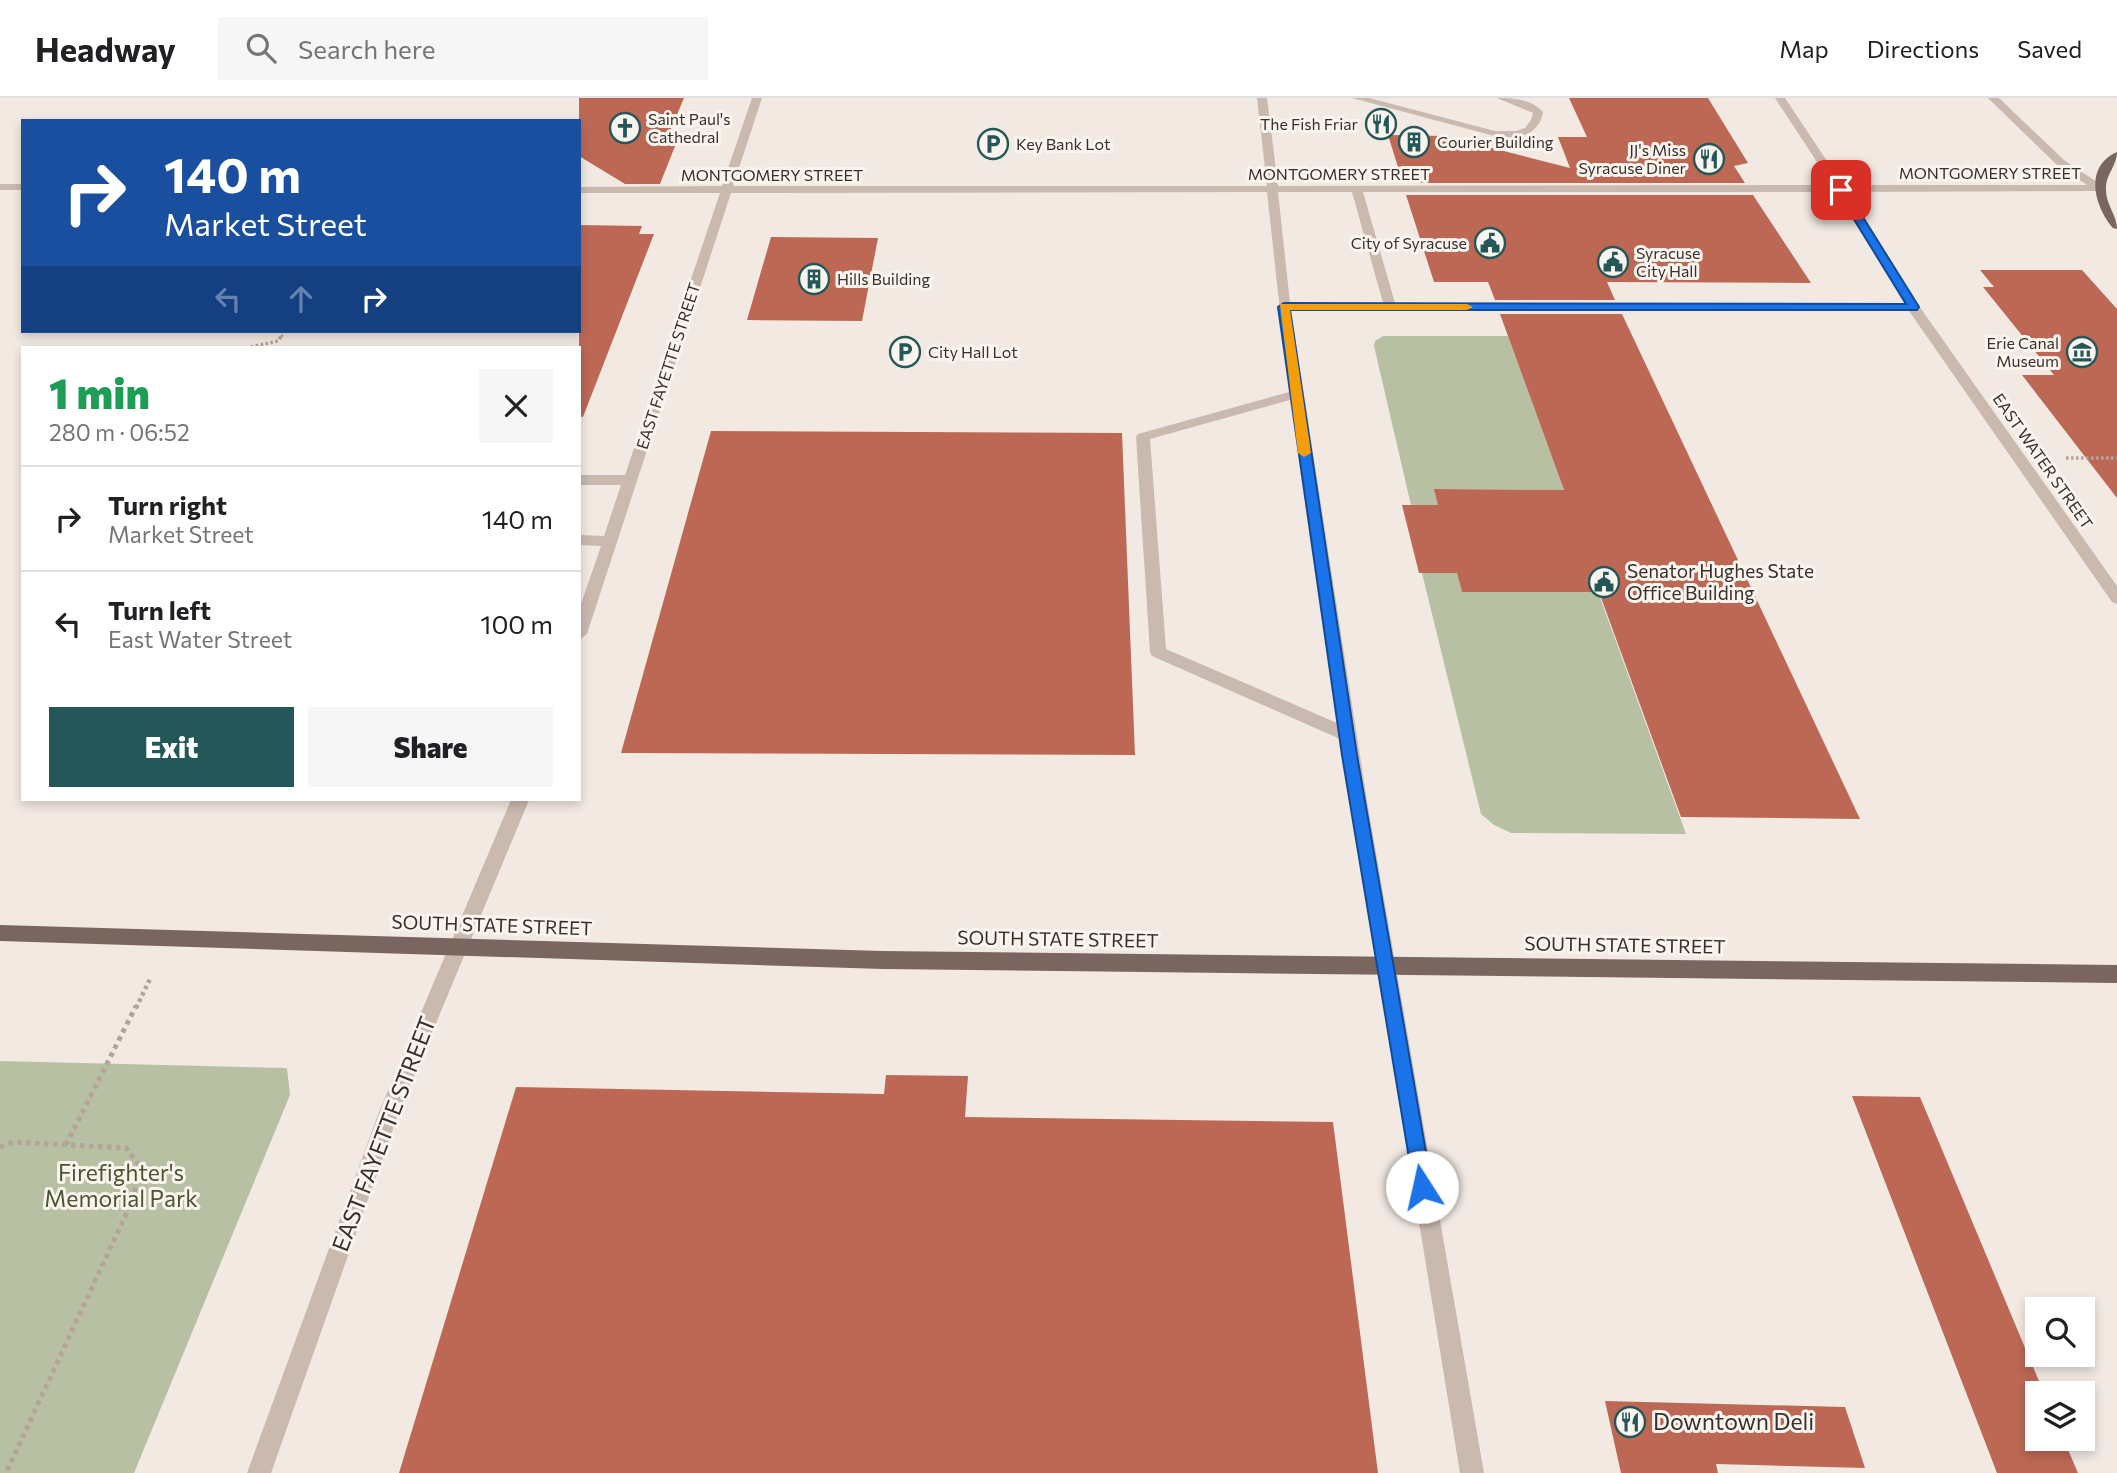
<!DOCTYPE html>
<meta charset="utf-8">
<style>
:root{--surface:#fff;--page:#f6f6f6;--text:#202124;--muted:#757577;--line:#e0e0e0;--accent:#245758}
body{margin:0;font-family:Commissioner,sans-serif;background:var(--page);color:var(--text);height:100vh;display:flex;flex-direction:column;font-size:26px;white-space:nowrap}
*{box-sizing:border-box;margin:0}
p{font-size:23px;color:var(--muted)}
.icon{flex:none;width:38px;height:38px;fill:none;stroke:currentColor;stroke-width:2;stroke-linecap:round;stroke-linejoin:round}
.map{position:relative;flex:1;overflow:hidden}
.drawer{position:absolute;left:21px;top:248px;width:560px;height:455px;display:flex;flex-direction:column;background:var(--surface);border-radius:0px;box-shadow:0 4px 10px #0003}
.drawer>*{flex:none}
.top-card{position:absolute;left:21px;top:21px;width:560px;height:214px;border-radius:0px;box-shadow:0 4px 10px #0003;background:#1a4fa0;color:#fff;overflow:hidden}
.buttons{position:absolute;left:2025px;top:1199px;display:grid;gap:14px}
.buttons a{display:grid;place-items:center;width:70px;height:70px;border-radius:0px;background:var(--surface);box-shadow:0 4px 10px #0003;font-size:35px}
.pin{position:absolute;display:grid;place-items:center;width:60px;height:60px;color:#fff;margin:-30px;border-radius:14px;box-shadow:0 4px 10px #0006}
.me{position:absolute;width:77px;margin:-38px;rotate:350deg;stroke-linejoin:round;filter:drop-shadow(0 0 5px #0008)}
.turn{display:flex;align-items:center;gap:24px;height:147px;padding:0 28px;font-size:32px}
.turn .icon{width:91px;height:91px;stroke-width:2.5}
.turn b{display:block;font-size:49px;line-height:60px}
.lanes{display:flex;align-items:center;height:66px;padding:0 28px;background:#0003;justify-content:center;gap:35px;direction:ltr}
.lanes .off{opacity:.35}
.round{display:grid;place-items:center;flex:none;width:74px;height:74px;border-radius:0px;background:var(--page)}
.summary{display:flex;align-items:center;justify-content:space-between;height:119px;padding:0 28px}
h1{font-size:42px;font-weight:800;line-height:52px;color:#1e9e55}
.action{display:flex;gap:14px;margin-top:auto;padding:14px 28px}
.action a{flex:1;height:80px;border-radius:0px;background:var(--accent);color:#fff;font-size:28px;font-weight:800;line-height:80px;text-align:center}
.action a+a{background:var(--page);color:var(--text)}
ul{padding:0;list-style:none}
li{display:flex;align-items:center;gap:21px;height:105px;padding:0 28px;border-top:2px solid var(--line)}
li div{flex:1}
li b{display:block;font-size:26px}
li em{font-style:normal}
header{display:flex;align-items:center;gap:42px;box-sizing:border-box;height:98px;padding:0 35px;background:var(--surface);border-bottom:2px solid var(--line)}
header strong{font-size:33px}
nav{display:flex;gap:38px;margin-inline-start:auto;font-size:24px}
.search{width:490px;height:63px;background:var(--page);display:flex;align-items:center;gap:18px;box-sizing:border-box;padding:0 24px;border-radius:0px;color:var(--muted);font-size:26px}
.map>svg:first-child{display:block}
.green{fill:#b8c0a3}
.building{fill:#bc6855}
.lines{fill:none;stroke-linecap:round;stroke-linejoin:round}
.path-far3{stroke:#b5a399;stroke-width:2.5;stroke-dasharray:2.5 2.5;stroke-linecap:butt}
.path-far2{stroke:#b5a399;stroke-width:3.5;stroke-dasharray:2.5 2.5;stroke-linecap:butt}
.path-far1{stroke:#b5a399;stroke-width:4.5;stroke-dasharray:3.5 3.5;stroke-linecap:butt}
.path{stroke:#b5a399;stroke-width:5;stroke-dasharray:4.5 4.5;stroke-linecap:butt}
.minor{fill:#cab9ae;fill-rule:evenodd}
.major{fill:#79665e;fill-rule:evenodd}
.route{fill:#1a73e8;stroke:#114b97;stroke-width:2}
.slow{fill:#f59e0b}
.labels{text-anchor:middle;stroke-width:6;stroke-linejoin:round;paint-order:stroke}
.far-poi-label{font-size:16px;fill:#392f2c;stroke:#faf4ee;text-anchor:start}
.far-street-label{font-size:16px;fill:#392f2c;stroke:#faf4ee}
.poi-label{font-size:19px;fill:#392f2c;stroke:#faf4ee;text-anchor:start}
.street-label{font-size:19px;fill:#392f2c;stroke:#faf4ee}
.near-street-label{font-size:23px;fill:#392f2c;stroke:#faf4ee}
.near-park-label{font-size:23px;fill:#4a5532;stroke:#faf4ee}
.near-poi-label{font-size:23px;fill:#392f2c;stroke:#faf4ee;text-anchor:start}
</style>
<header>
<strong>Headway</strong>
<div class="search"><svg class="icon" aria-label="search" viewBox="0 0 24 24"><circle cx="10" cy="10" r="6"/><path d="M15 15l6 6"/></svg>Search here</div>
<nav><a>Map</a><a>Directions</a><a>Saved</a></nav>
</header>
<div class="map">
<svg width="2117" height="1375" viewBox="0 0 2117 1375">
<rect width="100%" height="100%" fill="#f2e9e2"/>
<g class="green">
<path d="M1383 238H1508L1564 392 1435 391 1438 407H1411L1374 248 1375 243Z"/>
<path d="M1422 475H1457L1462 494H1598L1686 736 1511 735 1494 727 1481 716Z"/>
<path d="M0 963 287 970 290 997 134 1375H0Z"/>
</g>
<g class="building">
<path d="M579 0H684L668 38H679L660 86H625L579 58Z"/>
<path d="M1569 0H1708L1748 65 1734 68 1745 85H1403L1388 37 1446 38 1570 70 1558 39H1587Z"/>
<path d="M1406 97H1753L1811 185 1607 184 1615 202H1495L1488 184H1434Z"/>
<path d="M579 127 642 128 639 136H654L583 319 579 318Z"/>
<path d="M771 139 878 140 862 223 747 222Z"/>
<path d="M1980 172H2082L2117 211V400L2022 277H2054L1983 189H1994Z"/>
<path d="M1500 216H1622L1860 721 1681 719 1599 494H1462L1457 475H1419L1402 407H1438L1434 391 1564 392Z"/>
<path d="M711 333 1122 335 1135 657 621 655Z"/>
<path d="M886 977 968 978 965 1019 1333 1024 1378 1375H399L516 989 884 996Z"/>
<path d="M1852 998 1920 999 2044 1295H2037V1340H2063L2078 1375H1997Z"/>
<path d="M1605 1303 1845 1309 1865 1370 1716 1366 1718 1375H1621Z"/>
</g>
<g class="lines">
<path class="path-far3" d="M281 239 285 233"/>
<g class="path-far2">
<path d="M246 250 278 243 282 237"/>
<path d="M2066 360H2117"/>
</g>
<path class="path-far1" d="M136 910 151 879"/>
<g class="path">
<path d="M66 1047 136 908"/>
<path d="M0 1049 13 1044 126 1050 138 1066 134 1099 6 1375"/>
</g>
<g class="minor">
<path d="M752 0H762L733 88H1267L1257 0H1267L1278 88 1832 87 1775 0H1785L1843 87H2087L2056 66 1988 0H1999L2064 62 2106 90 2100 93 1848 94 1919 208 2117 488V506L2112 504 1909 213H1291L1367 703 1484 1375H1460L1340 641 1152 558 1150 554 1136 339 1138 336 1289 294 1267 94 731 95 587 536 579 542V512L601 448 579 447V437L604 438 621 387H579V377H625L720 95H579V89L722 88ZM1278 94H1352L1383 205H1290ZM1363 94H1836L1905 205H1395ZM1290 302 1337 625 1166 551 1150 341Z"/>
<path d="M1352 0H1369L1495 33H1516L1525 30 1531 22 1533 15 1497 0C1513 0 1532 1 1543 14 1539 36 1522 40 1502 40Z"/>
<rect x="0" y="86" width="23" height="6"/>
<path d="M511 702H529L399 1014 271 1375H247L379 1014Z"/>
</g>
<g class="major">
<path d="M2117 54C2117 68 2105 77 2106 92 2106 107 2117 117 2117 131L2113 130C2095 109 2083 69 2117 54Z"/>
<path d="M0 827 883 853 2117 867V885L883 871 0 843Z"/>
</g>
</g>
<path class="route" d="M1841 89 1846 92 1919 209 1917 212H1290L1357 657 1432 1089 1429 1096 1422 1099 1415 1096 1342 657 1278 209 1284 205 1906 206 1836 92Z"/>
<path class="slow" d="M1280 206H1467L1473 209 1467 212H1290L1311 355 1304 359 1298 355Z"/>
<defs>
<g id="restaurant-ring" transform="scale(1.575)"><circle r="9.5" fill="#faf4ee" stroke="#245758" stroke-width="1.5"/><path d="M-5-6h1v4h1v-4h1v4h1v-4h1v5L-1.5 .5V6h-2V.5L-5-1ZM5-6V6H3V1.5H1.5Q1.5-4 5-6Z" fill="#245758"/></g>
<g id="church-ring" transform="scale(1.575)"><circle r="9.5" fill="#faf4ee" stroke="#245758" stroke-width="1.5"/><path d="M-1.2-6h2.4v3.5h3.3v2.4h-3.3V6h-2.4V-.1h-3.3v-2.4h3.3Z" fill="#245758"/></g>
<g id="building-ring" transform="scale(1.575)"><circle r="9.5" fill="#faf4ee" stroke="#245758" stroke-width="1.5"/><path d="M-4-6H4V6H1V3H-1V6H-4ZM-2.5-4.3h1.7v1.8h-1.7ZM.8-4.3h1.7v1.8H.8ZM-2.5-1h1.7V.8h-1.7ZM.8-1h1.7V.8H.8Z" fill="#245758"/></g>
<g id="parking-ring" transform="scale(1.575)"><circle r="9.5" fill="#faf4ee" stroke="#245758" stroke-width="1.5"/><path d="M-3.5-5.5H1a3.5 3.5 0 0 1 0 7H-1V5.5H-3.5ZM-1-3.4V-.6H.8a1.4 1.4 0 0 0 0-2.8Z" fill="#245758"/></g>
<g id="civic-ring" transform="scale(1.575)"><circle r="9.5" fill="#faf4ee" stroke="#245758" stroke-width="1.5"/><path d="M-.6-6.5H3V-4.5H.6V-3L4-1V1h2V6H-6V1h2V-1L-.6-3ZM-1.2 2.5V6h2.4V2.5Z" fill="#245758"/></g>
<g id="museum-ring" transform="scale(1.575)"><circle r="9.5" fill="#faf4ee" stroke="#245758" stroke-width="1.5"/><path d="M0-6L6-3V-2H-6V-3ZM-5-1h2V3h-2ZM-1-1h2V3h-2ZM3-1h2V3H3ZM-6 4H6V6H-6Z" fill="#245758"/></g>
</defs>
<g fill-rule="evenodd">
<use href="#restaurant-ring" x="1381" y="26"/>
<use href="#church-ring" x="625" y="30"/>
<use href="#building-ring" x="1414" y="44"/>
<use href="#parking-ring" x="993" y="46"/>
<use href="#restaurant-ring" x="1709" y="61"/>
<use href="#civic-ring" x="1490" y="145"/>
<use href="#civic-ring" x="1613" y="164"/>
<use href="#building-ring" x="814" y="181"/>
<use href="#parking-ring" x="905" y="254"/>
<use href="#museum-ring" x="2082" y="254"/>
<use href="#civic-ring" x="1604" y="484"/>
<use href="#restaurant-ring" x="1630" y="1324"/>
</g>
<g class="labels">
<g class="far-poi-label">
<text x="648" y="27">Saint Paul's<tspan x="648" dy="18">Cathedral</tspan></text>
<text x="1358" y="32" text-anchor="end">The Fish Friar</text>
<text x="1437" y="50">Courier Building</text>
<text x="1016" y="52">Key Bank Lot</text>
<text x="1686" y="58" text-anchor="end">JJ's Miss<tspan x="1686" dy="18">Syracuse Diner</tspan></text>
<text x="1467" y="151" text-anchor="end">City of Syracuse</text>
<text x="1636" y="161">Syracuse<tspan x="1636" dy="18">City Hall</tspan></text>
<text x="837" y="187">Hills Building</text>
<text x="2059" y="251" text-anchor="end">Erie Canal<tspan x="2059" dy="18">Museum</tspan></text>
<text x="928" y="260">City Hall Lot</text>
</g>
<g class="far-street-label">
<text x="1990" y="81">MONTGOMERY STREET</text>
<text x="1339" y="82">MONTGOMERY STREET</text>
<text x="772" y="83">MONTGOMERY STREET</text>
<text transform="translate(668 268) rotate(-72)" y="6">EAST FAYETTE STREET</text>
<text transform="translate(2043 363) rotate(55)" y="6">EAST WATER STREET</text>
</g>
<g class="poi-label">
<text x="1627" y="480">Senator Hughes State<tspan x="1627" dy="22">Office Building</tspan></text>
</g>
<g class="street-label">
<text transform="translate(492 827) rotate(2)" y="7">SOUTH STATE STREET</text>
<text transform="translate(1058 841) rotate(1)" y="7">SOUTH STATE STREET</text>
<text transform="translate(1625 847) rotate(1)" y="7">SOUTH STATE STREET</text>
</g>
<g class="near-street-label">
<text transform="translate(384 1036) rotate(-69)" y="8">EAST FAYETTE STREET</text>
</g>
<g class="near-park-label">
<text x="121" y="1083">Firefighter's<tspan x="121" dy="26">Memorial Park</tspan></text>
</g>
<g class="near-poi-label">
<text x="1653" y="1332">Downtown Deli</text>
</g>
</g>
</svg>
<div class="buttons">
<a><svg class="icon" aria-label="search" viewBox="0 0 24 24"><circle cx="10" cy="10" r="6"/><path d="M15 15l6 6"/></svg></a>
<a><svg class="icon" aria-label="layers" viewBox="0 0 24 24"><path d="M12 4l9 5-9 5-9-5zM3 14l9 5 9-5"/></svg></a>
</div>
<div class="pin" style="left:1841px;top:92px;background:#d93025"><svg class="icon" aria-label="arrive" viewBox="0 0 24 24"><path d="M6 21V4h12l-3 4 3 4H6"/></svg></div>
<svg class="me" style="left:1422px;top:1089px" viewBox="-20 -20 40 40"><circle r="19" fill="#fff"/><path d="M0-13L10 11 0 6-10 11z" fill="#1a73e8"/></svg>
<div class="top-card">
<div class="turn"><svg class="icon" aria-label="right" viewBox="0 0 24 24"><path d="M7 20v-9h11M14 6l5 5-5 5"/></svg><div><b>140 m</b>Market Street</div></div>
<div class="lanes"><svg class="icon off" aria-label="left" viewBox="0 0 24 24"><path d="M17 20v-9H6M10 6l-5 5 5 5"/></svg><svg class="icon off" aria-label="ahead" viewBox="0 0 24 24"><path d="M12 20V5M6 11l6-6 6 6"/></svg><svg class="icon" aria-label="right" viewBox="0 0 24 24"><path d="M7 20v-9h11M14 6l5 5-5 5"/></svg></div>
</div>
<section class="drawer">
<div class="summary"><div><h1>1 min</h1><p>280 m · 06:52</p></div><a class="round"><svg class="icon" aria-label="close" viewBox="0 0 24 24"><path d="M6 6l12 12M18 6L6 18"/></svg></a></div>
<ul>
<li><svg class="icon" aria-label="right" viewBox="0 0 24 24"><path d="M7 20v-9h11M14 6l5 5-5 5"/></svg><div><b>Turn right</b><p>Market Street</p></div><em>140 m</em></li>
<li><svg class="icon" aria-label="left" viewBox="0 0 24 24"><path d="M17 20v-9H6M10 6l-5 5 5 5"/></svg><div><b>Turn left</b><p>East Water Street</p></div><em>100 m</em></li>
</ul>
<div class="action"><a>Exit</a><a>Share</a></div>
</section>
</div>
